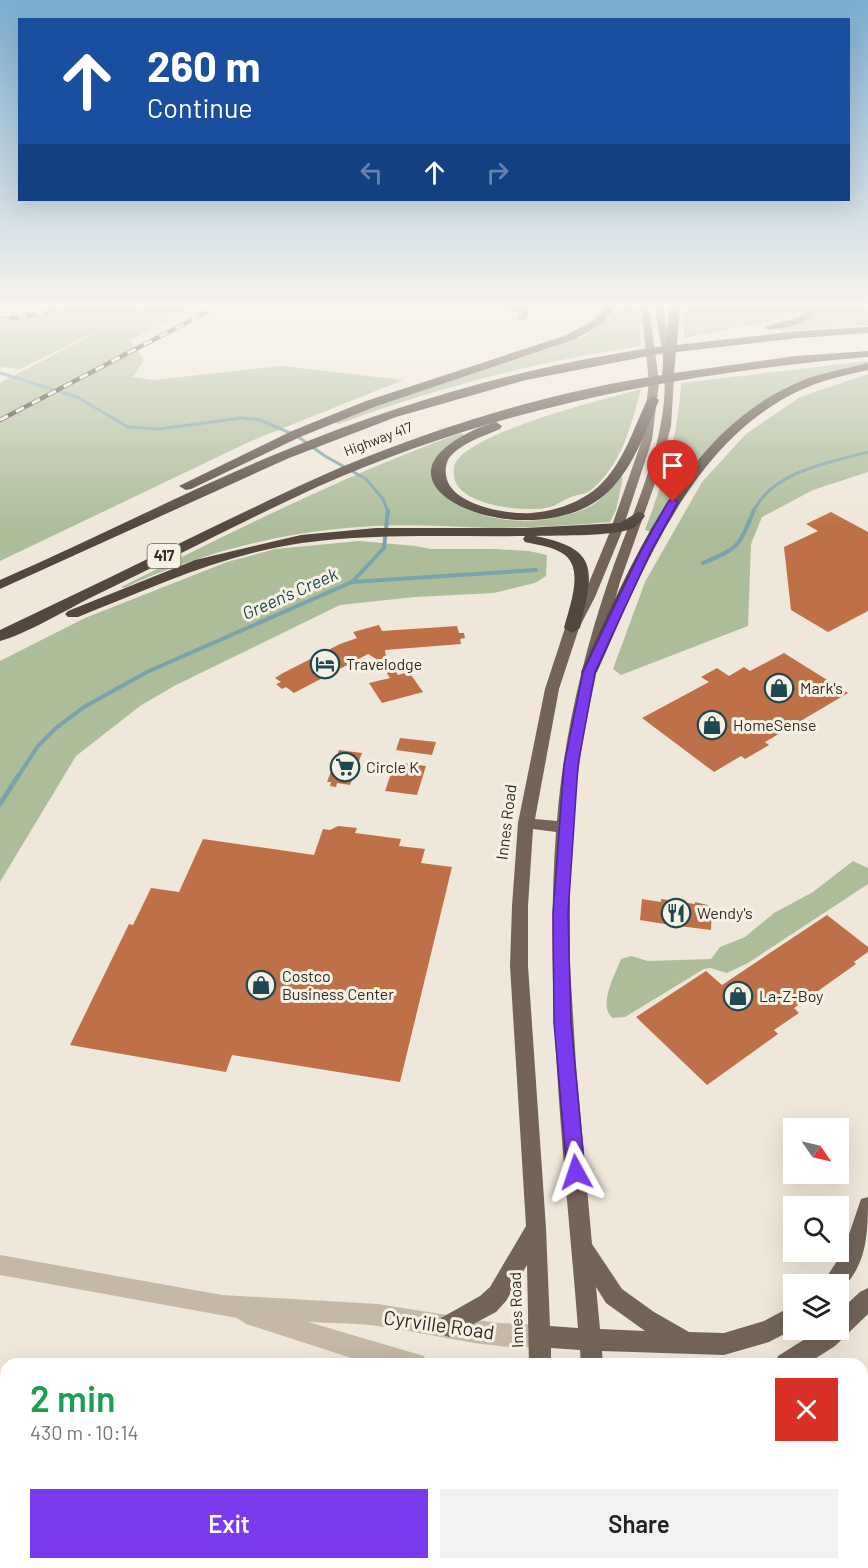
<!DOCTYPE html>
<meta charset="utf-8">
<style>
:root{--surface:#fff;--page:#f2f2f2;--text:#222;--muted:#767676;--accent:#7c3aed}
body{margin:0;font-family:Barlow,sans-serif;background:var(--page);color:var(--text);height:100vh;display:flex;flex-direction:column;font-size:22px;white-space:nowrap}
*{box-sizing:border-box;margin:0}
p{font-size:20px;color:var(--muted)}
.icon{flex:none;width:33px;height:33px;fill:none;stroke:currentColor;stroke-width:2;stroke-linecap:round;stroke-linejoin:round}
.map{position:relative;flex:1;overflow:hidden}
.details{position:absolute;left:0px;top:1358px;width:868px;height:212px;display:flex;flex-direction:column;background:var(--surface);border-radius:18px 18px 0 0;box-shadow:0 6px 24px #0002}
.details>*{flex:none}
.hud{position:absolute;left:18px;top:18px;width:832px;height:183px;border-radius:0px;box-shadow:0 6px 24px #0002;background:#1a4fa0;color:#fff;overflow:hidden}
.needle{width:39px;rotate:124deg}
.tools{position:absolute;left:783px;top:1118px;display:grid;gap:12px}
.tools a{display:grid;place-items:center;width:66px;height:66px;border-radius:0px;background:var(--surface);box-shadow:0 6px 24px #0002;font-size:30px}
.pin{position:absolute;display:grid;place-items:center;width:51px;height:51px;color:#fff;margin:-62px -26px;border-radius:50% 50% 50% 0;rotate:-45deg;box-shadow:0 0 6px #0007}
.pin .icon{rotate:45deg}
.me{position:absolute;width:66px;margin:-33px;rotate:355deg;stroke-linejoin:round;filter:drop-shadow(0 0 4px #0008)}
.turn{display:flex;align-items:center;gap:21px;height:126px;padding:0 30px;font-size:27px}
.turn .icon{width:78px;height:78px;stroke-width:2.5}
.turn b{display:block;font-size:42px;line-height:51px}
.lanes{display:flex;align-items:center;height:57px;padding:0 30px;background:#0003;justify-content:center;gap:30px;direction:ltr}
.lanes .off{opacity:.35}
.round{display:grid;place-items:center;flex:none;width:63px;height:63px;border-radius:0px;background:var(--page)}
.headline{display:flex;align-items:center;justify-content:space-between;height:102px;padding:0 30px}
h1{font-size:36px;font-weight:600;line-height:45px;color:#1e9e55}
.action{display:flex;gap:12px;margin-top:auto;padding:12px 30px}
.action a{flex:1;height:69px;border-radius:0px;background:var(--accent);color:#fff;font-size:24px;font-weight:600;line-height:69px;text-align:center}
.action a+a{background:var(--page);color:var(--text)}
.map>svg:first-child{display:block}
.green{fill:#adbd9a}
.lines{fill:none;stroke-linecap:round;stroke-linejoin:round}
.stream-far2{stroke:#7aa3aa;stroke-width:3}
.stream-far1{stroke:#7aa3aa;stroke-width:4}
.stream{stroke:#7aa3aa;stroke-width:5}
.building{fill:#be7148}
.minor{fill:#c6b8a6;fill-rule:evenodd}
.major{fill:#746458;fill-rule:evenodd}
.highway{fill:#53473e;fill-rule:evenodd}
.rail-casing{stroke:#332b26;stroke-width:4.5}
.rail{stroke:#f7f1e4;stroke-width:3;stroke-dasharray:9;stroke-linecap:butt}
.route{fill:#7c3aed;stroke:#51269a;stroke-width:1.5}
.labels{text-anchor:middle;stroke-width:6;stroke-linejoin:round;paint-order:stroke}
.far-street-label{font-size:14px;fill:#332b26;stroke:#f7f1e4}
.shield{fill:#f7f1e4;stroke:#6e665f;stroke-width:1.5}
.shield-label{font-size:15px;font-weight:bold;fill:#332b26}
.poi-label{font-size:16px;fill:#332b26;stroke:#f7f1e4;text-anchor:start}
.street-label{font-size:16px;fill:#332b26;stroke:#f7f1e4}
.water-label{font-size:18px;font-style:italic;fill:#1f4951;stroke:#f7f1e4}
.near-street-label{font-size:20px;fill:#332b26;stroke:#f7f1e4}
</style>
<div class="map">
<svg width="868" height="1568" viewBox="0 0 868 1568">
<rect width="100%" height="100%" fill="#efe7d9"/>
<g class="green">
<path d="M98 306H140L133 313 142 306H196L130 340 144 360 133 377 154 380 282 366 403 380 251 441 0 561V383L120 320 20 369 0 367V322Z"/>
<path d="M619 306H638L641 346C537 361 437 388 338 424L334 421 406 394 586 335 615 314Z"/>
<path d="M684 306H805L800 312 791 317 684 338Z"/>
<path d="M821 306H868V325L781 331 778 328 812 317Z"/>
<path d="M868 361V364C762 383 702 440 651 532L645 530C664 478 678 439 681 383Z"/>
<path d="M868 374V472L813 490 762 517 751 544 748 626 621 675 613 669 645 582 702 482 746 434 800 397Z"/>
<path d="M641 389C631 425 622 465 591 490 587 494 580 494 574 496 564 499 556 507 545 508 522 512 455 505 454 475 453 468 454 464 458 459 483 429 601 400 641 389Z"/>
<path d="M461 433 466 436C403 467 435 503 487 516 519 525 561 521 591 506 603 499 612 488 620 477L623 478 616 510 610 522C571 525 532 528 492 528 453 527 414 524 374 526 288 530 202 552 124 588L121 587C233 532 344 475 461 433Z"/>
<path d="M359 541 416 546 430 549H495L529 551 547 555 546 576 535 583 494 593 415 597 340 605 174 686 140 706 76 756 0 882V661L85 618 227 562 275 549Z"/>
<path d="M853 861 868 868V884L748 963 727 973 710 968 704 969 625 1017 613 1018C597 1006 615 975 621 959L631 956 648 961 711 959 720 947 745 937 774 913 813 892Z"/>
</g>
<g class="lines">
<g class="stream-far2">
<path d="M0 373 77 397 128 427 159 429 241 418 260 420 297 436 325 456 366 479 383 499 388 512"/>
<path d="M753 512C772 471 829 463 868 452"/>
</g>
<g class="stream-far1">
<path d="M703 563C740 548 739 546 754 510"/>
<path d="M352 582 536 570"/>
<path d="M17 778 38 746 56 728 84 707 147 672 352 582 384 548 388 510"/>
</g>
<path class="stream" d="M0 804 18 776"/>
</g>
<g class="building">
<path d="M471 306H531L526 320H518L521 312Z"/>
<path d="M831 512 868 532V611L828 632 791 610 784 547 818 531 806 524Z"/>
<path d="M379 625 382 631 457 626 459 633H464L465 638 460 639 461 644 385 650 386 658 398 675 409 672 423 692 382 703 369 683 390 678 378 660 368 654 294 693 286 687 282 689 276 684 281 682 275 678 283 673 340 644 357 638 353 632Z"/>
<path d="M784 653 848 693 765 742 769 745 745 759 741 756 714 772 642 718 709 682 701 677 717 668 729 676 744 667 750 671Z"/>
<path d="M400 738 436 742 432 755 396 750Z"/>
<path d="M339 750 362 753 350 785 337 783 336 787 330 786 331 782H327Z"/>
<path d="M395 762 426 766 417 795 385 791Z"/>
<path d="M338 826 357 828 355 833 401 839 399 846 425 849 421 863 452 867 400 1082 232 1055 226 1072 70 1045 129 924 133 925 151 888 179 892 203 839 314 855 323 829 330 830Z"/>
<path d="M642 899 661 902V899L695 904V902L712 906 711 930 679 926V922L672 921 671 925 640 920Z"/>
<path d="M827 915 868 947V952L854 962 856 964 794 1008 799 1013 774 1030 778 1034 707 1085 636 1017 706 971 722 985Z"/>
<path d="M0 1373 6 1374V1563H36L34 1568H0Z"/>
<path d="M148 1563H192L210 1567 146 1568Z"/>
<path d="M791 1563H857L868 1566V1568H790Z"/>
</g>
<g class="lines">
<path class="minor" d="M0 1255 222 1295 378 1304 497 1323 540 1325 548 1328 551 1336 548 1344C517 1357 416 1330 378 1326 355 1323 331 1323 308 1322L424 1356 427 1364H370L246 1324 237 1318 0 1275Z"/>
<g class="major">
<path d="M641 306H649L659 382 652 440 621 534 595 597 579 628 559 689 535 819 557 821C563 741 582 659 608 582 628 522 658 464 664 401 667 369 659 337 655 306H663L674 378 671 426 659 472 620 582 601 650 582 743 573 816 570 866V966L576 1065 592 1244 622 1289 654 1312 689 1332 724 1333 764 1321 794 1305V1329L769 1342 724 1355 602 1351 603 1364H581L580 1350 551 1348V1364H529L527 1265 506 1301 496 1312 449 1337 441 1334 438 1326 441 1318 480 1296 490 1287 526 1226 510 966 512 906 518 823 545 689 565 628 583 597 609 534 642 440 649 382ZM533 829 556 832C544 997 565 1163 578 1328L550 1326 546 1228 528 966V906ZM596 1287 606 1303 645 1331 600 1329Z"/>
<path d="M868 1197C868 1232 868 1267 838 1292V1284H822L843 1252 861 1199Z"/>
<path d="M868 1288V1314L835 1346 807 1364H775L778 1356 821 1329H838V1312L860 1292Z"/>
<path d="M533 1563H557L558 1568H532Z"/>
<path d="M592 1563H616L618 1568H592Z"/>
</g>
<g class="highway">
<path d="M606 306H617L602 324 575 339 374 407 300 437 191 489 186 490 179 486 292 431 366 401 567 335 594 320Z"/>
<path d="M670 306H680L677 345 799 331 868 327V333L799 338 676 352 674 373 796 356 868 351V357C677 373 492 409 317 487 241 522 167 561 92 597 66 610 26 634 0 641V630C71 596 142 562 213 527 266 502 319 475 374 454 466 418 564 390 662 375L664 353 526 380 396 417 289 458 0 589V580C95 539 186 491 281 452 403 401 534 364 665 346Z"/>
<path d="M810 306H820C809 324 790 327 770 330L765 327 798 317Z"/>
<path d="M868 363V370C851 374 832 378 815 384 695 430 646 564 597 672L589 677 583 676 581 672C633 562 684 427 806 379 826 372 848 368 868 363Z"/>
<path d="M653 396 659 400C645 432 634 467 608 492 540 556 375 498 450 444 464 434 480 426 496 422L502 426 500 429C484 436 461 443 449 458 446 463 445 470 446 475 449 505 508 515 531 513 556 511 579 503 598 487 623 464 633 430 647 400Z"/>
<path d="M638 512 643 513 645 516C642 520 639 524 635 527 619 537 557 535 535 536 601 549 593 571 580 628L572 633 564 628C569 607 586 567 562 553 551 546 537 545 525 542L523 539 525 536C451 537 376 533 302 543 224 554 151 588 78 617H68L65 614 68 611 195 560 301 535 376 528H524L620 523Z"/>
</g>
<g class="rail-casing">
<g id="rail">
<path d="M0 320 87 306"/>
<path d="M0 420 218 306"/>
</g>
</g>
<use href="#rail" class="rail"/>
</g>
<linearGradient id="sky" x2="0" y2="1"><stop stop-color="#7cadcf"/><stop offset="0.58" stop-color="#f8f4ee"/><stop offset="1" stop-color="#f8f4ee" stop-opacity="0"/></linearGradient>
<rect width="868" height="525" fill="url(#sky)"/>
<path class="route" d="M673 498 678 502 650 553 595 672 578 765 568 914 571 1023 585 1172 582 1178 576 1180 569 1178 567 1172 554 1023 553 914 564 765 583 672 640 553 668 502Z"/>
<defs>
<g id="hotel-ring" transform="scale(1.5)"><circle r="9.5" fill="#f7f1e4" stroke="#1f4951" stroke-width="1.5"/><path d="M-6-4.5h1.5V1H6V5H4.5V3h-9V5H-6ZM-4 0a1.8 1.8 0 1 1 3.6 0ZM.5 0V-2.5h3Q6-2.5 6 0Z" fill="#1f4951"/></g>
<g id="shop-ring" transform="scale(1.5)"><circle r="9.5" fill="#f7f1e4" stroke="#1f4951" stroke-width="1.5"/><path d="M-5-2.5h2.3a2.7 3.5 0 0 1 5.4 0H5L5.5 6h-11ZM-1.5-2.5h3a1.5 2.3 0 0 0-3 0Z" fill="#1f4951"/></g>
<g id="supermarket-ring" transform="scale(1.5)"><circle r="9.5" fill="#f7f1e4" stroke="#1f4951" stroke-width="1.5"/><path d="M-6-5.5h2.5l.6 2H6L4.5 2H-2.5L-4.4-4H-6ZM-1.5 3.2a1.3 1.3 0 1 0 .1 0ZM3 3.2a1.3 1.3 0 1 0 .1 0Z" fill="#1f4951"/></g>
<g id="restaurant-ring" transform="scale(1.5)"><circle r="9.5" fill="#f7f1e4" stroke="#1f4951" stroke-width="1.5"/><path d="M-5-6h1v4h1v-4h1v4h1v-4h1v5L-1.5 .5V6h-2V.5L-5-1ZM5-6V6H3V1.5H1.5Q1.5-4 5-6Z" fill="#1f4951"/></g>
</defs>
<g fill-rule="evenodd">
<use href="#hotel-ring" x="325" y="664"/>
<use href="#shop-ring" x="779" y="688"/>
<use href="#shop-ring" x="712" y="725"/>
<use href="#supermarket-ring" x="345" y="767"/>
<use href="#restaurant-ring" x="676" y="913"/>
<use href="#shop-ring" x="261" y="985"/>
<use href="#shop-ring" x="738" y="996"/>
</g>
<g class="labels">
<g class="far-street-label">
<text transform="translate(378 439) rotate(-21)" y="5">Highway 417</text>
</g>
<rect class="shield" x="147.5" y="544" width="33" height="24" rx="4.5"/>
<g class="shield-label">
<text x="164" y="561">417</text>
</g>
<g class="poi-label">
<text x="346" y="670">Travelodge</text>
<text x="800" y="694">Mark's</text>
<text x="733" y="731">HomeSense</text>
<text x="366" y="773">Circle K</text>
<text x="697" y="919">Wendy's</text>
<text x="282" y="982">Costco<tspan x="282" dy="18">Business Center</tspan></text>
<text x="759" y="1002">La-Z-Boy</text>
</g>
<g class="street-label">
<text transform="translate(506 822) rotate(-83)" y="6">Innes Road</text>
<text transform="translate(516 1310) rotate(-92)" y="6">Innes Road</text>
</g>
<g class="water-label">
<text transform="translate(290 594) rotate(-24)" y="6">Green's Creek</text>
</g>
<g class="near-street-label">
<text transform="translate(439 1325) rotate(8)" y="7">Cyrville Road</text>
</g>
</g>
</svg>
<div class="tools">
<a><svg class="needle" viewBox="-14 -14 28 28"><path d="M0-13l5 13h-10z" fill="#e53935"/><path d="M0 13l5-13h-10z" fill="#767676"/></svg></a>
<a><svg class="icon" aria-label="search" viewBox="0 0 24 24"><circle cx="10" cy="10" r="6"/><path d="M15 15l6 6"/></svg></a>
<a><svg class="icon" aria-label="layers" viewBox="0 0 24 24"><path d="M12 4l9 5-9 5-9-5zM3 14l9 5 9-5"/></svg></a>
</div>
<div class="pin" style="left:673px;top:502px;background:#d93025"><svg class="icon" aria-label="arrive" viewBox="0 0 24 24"><path d="M6 21V4h12l-3 4 3 4H6"/></svg></div>
<svg class="me" style="left:576px;top:1172px" viewBox="-20 -20 40 40"><path d="M0-17L14 15 0 8-14 15z" fill="#7c3aed" stroke="#fff" stroke-width="4"/></svg>
<div class="hud">
<div class="turn"><svg class="icon" aria-label="ahead" viewBox="0 0 24 24"><path d="M12 20V5M6 11l6-6 6 6"/></svg><div><b>260 m</b>Continue</div></div>
<div class="lanes"><svg class="icon off" aria-label="left" viewBox="0 0 24 24"><path d="M17 20v-9H6M10 6l-5 5 5 5"/></svg><svg class="icon" aria-label="ahead" viewBox="0 0 24 24"><path d="M12 20V5M6 11l6-6 6 6"/></svg><svg class="icon off" aria-label="right" viewBox="0 0 24 24"><path d="M7 20v-9h11M14 6l5 5-5 5"/></svg></div>
</div>
<section class="details">
<div class="headline"><div><h1>2 min</h1><p>430 m · 10:14</p></div><a class="round" style="background:#d93025;color:#fff"><svg class="icon" aria-label="close" viewBox="0 0 24 24"><path d="M6 6l12 12M18 6L6 18"/></svg></a></div>
<div class="action"><a>Exit</a><a>Share</a></div>
</section>
</div>
